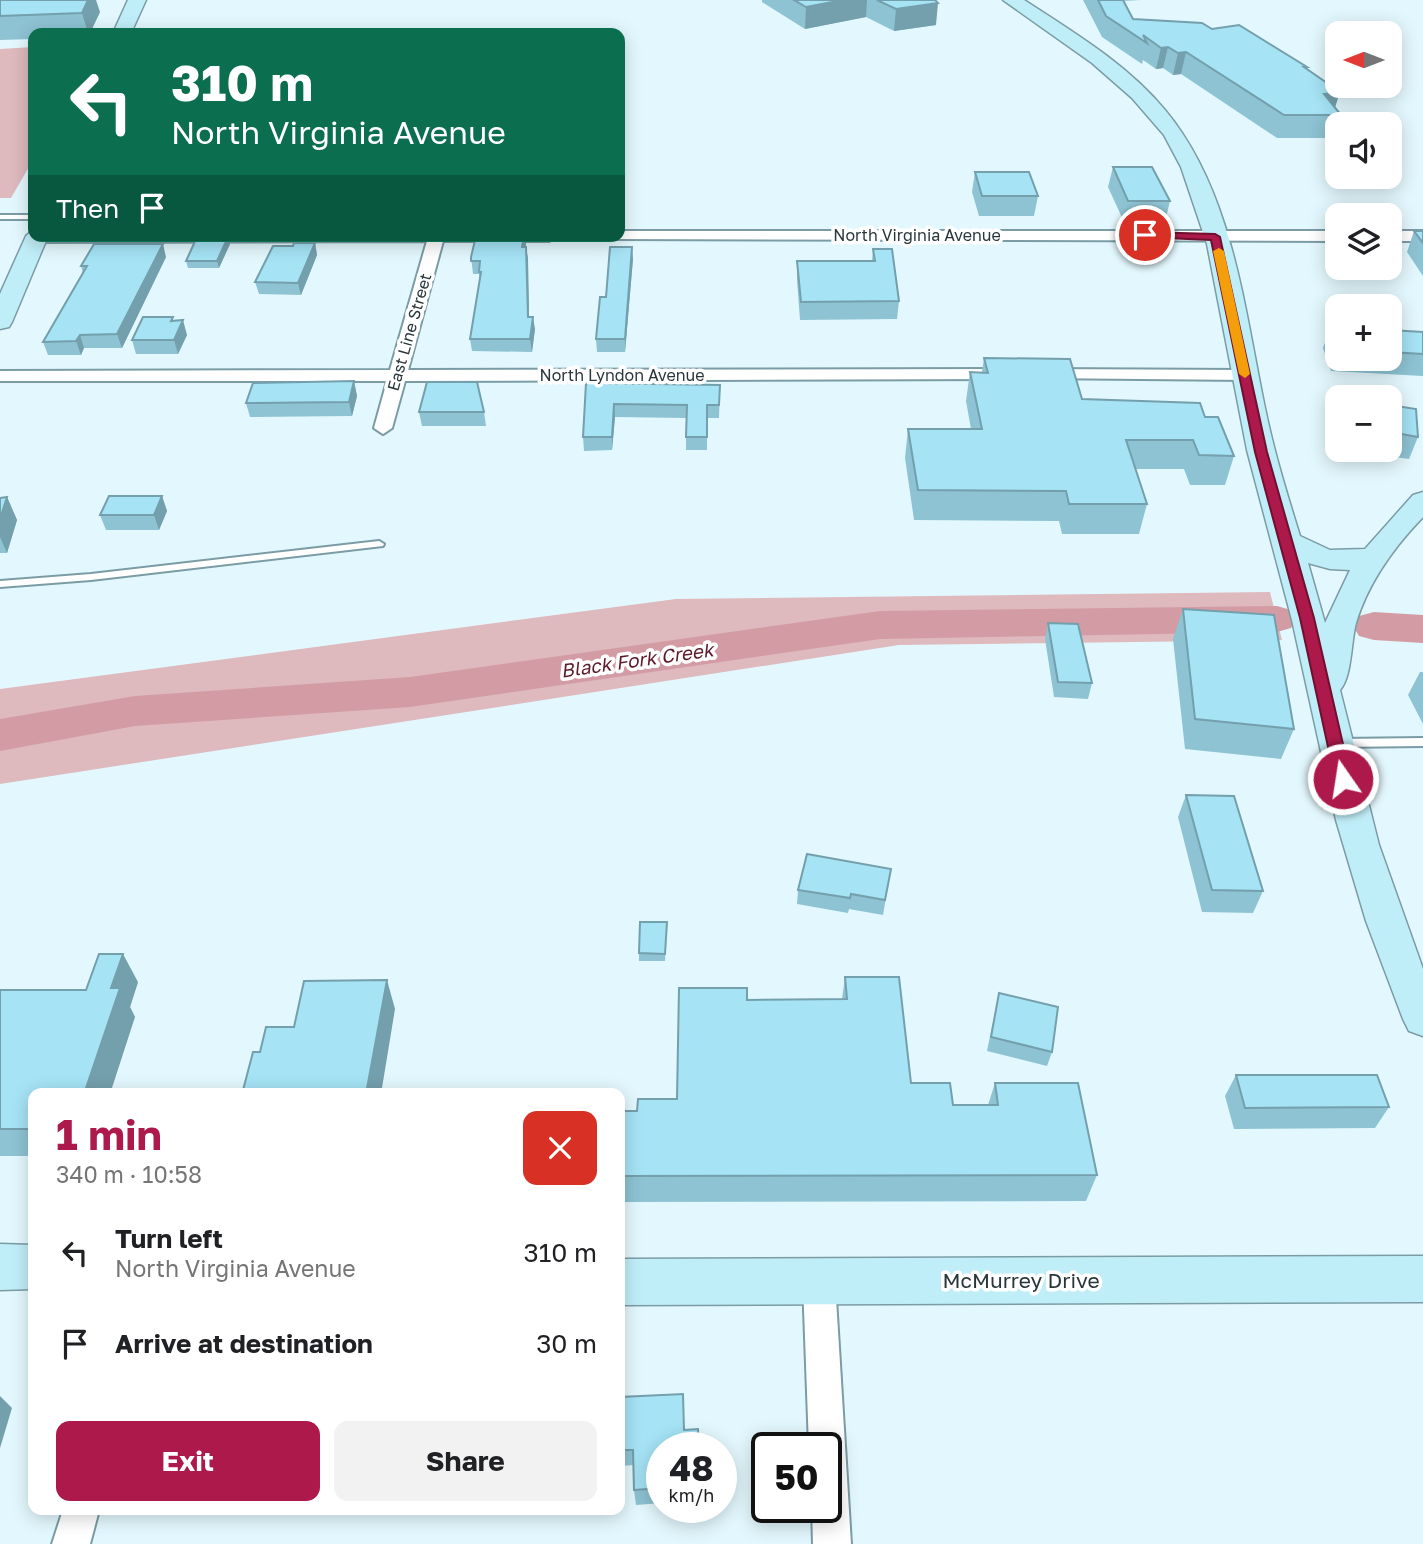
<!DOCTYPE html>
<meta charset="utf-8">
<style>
:root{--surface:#fff;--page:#f2f2f2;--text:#202124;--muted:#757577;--accent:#ac194a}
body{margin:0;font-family:"Golos Text",sans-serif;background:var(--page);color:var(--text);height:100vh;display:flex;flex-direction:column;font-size:26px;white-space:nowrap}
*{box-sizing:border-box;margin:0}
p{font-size:23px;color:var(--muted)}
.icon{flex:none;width:38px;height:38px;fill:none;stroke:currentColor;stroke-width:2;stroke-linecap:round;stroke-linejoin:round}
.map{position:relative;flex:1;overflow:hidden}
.details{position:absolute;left:28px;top:1088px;width:597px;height:427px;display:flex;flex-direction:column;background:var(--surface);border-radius:14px;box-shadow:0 4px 18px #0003}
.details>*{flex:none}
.hud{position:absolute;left:28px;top:28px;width:597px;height:214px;border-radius:14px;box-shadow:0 4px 18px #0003;background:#0b6e4f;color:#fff;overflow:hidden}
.needle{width:46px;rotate:270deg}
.buttons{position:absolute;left:1325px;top:21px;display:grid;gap:14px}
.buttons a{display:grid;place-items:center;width:77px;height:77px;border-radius:14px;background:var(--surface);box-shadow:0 4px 18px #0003;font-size:35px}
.speed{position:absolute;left:646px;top:1432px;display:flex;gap:14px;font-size:35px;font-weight:700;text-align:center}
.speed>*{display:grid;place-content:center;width:91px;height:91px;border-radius:50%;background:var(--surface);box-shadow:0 4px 18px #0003;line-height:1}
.speed small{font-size:18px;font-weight:400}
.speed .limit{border:4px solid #111;border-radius:10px;background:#fff;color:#111}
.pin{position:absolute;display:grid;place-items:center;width:60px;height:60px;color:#fff;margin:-30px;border:4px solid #fff;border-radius:50%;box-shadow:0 2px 7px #0007}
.me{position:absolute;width:77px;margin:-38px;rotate:347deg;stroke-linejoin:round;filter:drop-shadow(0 0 5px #0008)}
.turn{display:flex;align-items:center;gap:24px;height:147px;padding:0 28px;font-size:32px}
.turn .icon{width:91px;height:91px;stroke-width:2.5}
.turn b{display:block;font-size:49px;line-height:60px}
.then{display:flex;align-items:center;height:66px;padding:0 28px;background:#0003;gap:14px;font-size:26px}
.round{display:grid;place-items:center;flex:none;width:74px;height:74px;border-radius:14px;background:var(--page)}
.head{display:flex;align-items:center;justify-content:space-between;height:119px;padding:0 28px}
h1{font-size:42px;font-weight:700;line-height:52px;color:var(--accent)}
.action{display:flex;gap:14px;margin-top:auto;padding:14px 28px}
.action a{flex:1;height:80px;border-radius:14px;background:var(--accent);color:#fff;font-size:28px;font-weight:700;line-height:80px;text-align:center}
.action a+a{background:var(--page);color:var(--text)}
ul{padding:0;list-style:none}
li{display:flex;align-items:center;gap:21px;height:91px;padding:0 28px}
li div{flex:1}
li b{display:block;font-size:26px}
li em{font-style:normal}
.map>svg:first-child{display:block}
.green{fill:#deb9be}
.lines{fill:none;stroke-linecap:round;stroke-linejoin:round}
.river{fill:#d39ca4;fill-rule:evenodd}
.lane-casing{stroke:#7b9ca5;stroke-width:4}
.street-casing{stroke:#7b9ca5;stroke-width:4}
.secondary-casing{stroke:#7b9ca5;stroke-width:3}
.lane{fill:#fff;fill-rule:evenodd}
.street{fill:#fff;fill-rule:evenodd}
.secondary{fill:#c0eef8;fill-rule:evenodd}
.wall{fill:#8ec3d3}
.shaded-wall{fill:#749fac}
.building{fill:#a5e3f5;stroke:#749fac;stroke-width:2}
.route{fill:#ac194a;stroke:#701030;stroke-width:2}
.slow{fill:#f59e0b}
.labels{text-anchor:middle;stroke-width:7;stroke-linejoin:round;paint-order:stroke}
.far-street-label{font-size:16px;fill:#29373b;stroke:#fff}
.water-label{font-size:19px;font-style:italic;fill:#5c1a2b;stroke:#fff}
.near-street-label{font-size:21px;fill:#29373b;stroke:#fff}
</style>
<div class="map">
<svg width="1423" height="1544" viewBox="0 0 1423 1544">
<rect width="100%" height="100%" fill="#e3f8fe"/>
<g class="green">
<path d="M33 47V160L11 198H0V49Z"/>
<path d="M1270 592 1282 640 899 645 0 784V689L676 599Z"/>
</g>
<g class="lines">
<g class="river">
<path d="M1277 606 1291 610 1297 619 1291 628 1277 632 880 639 410 707 135 726 0 751V719L135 696 410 677 880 611Z"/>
<path d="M1374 612 1423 615V643L1374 640 1359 636 1353 626 1359 616Z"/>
</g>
<g class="lane-casing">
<g id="lane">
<rect x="0" y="215" width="33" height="4"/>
<path d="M379 541 384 544 383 546 91 580 0 587V581L91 574Z"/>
<path d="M1423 738V746L1339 747 1333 743 1339 739Z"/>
</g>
</g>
<g class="street-casing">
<g id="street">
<path d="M620 231H1337V241L614 239 612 236H620Z"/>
<rect x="1390" y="231" width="33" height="10"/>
<path d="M33 233V236H557L549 241H443L408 370 1003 369 1012 374 1003 379 405 381 392 428 383 434 374 428 387 381H0V371L390 370 427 241 37 242 29 237Z"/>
<path d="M1042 369 1245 370 1254 375 1245 380 1036 378 1033 374Z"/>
<path d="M819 1266 831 1271 835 1282 851 1544H813L812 1507H826V1447H809L803 1282 807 1271Z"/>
<path d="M63 1510H99L90 1544H52Z"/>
</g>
</g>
<g class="secondary-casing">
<g id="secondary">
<path d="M128 0H146L131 33H113Z"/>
<path d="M1003 0H1024C1073 32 1127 64 1165 110 1233 192 1244 308 1265 408 1274 452 1287 494 1300 536L1330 550 1365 549 1413 495 1423 492V517C1394 547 1368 583 1356 623 1351 641 1352 677 1340 690L1379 845 1423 969V1036L1409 1031 1403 1019 1366 921 1336 820 1292 620 1247 450 1207 244 1181 167 1164 135 1132 98 1092 63ZM1308 563 1330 569 1350 570 1325 623Z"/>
<path d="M33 230V236H48L12 322 9 327 0 329V294L26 236Z"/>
<path d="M0 1244 33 1245V1289L0 1290Z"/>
<path d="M1423 1256V1302L620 1305V1259Z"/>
</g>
</g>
<use href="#lane" class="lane"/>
<use href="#street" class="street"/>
<use href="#secondary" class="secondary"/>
</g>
<g class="wall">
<path d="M0 0 100 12 90 33H33V39L0 40Z"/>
<path d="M762 0H935L936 25 894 31 866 17 805 29 762 2Z"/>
<path d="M1083 0H1141L1123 1 1133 19 1212 29 1307 67 1306 69 1341 115 1339 124H1337V129L1334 138H1277L1181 74 1173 75 1163 68 1156 69 1143 60 1142 64 1102 37Z"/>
<path d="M1113 167 1170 201 1165 222H1124L1108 187Z"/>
<path d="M975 172 1038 196 1034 216H979L972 192Z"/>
<path d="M1414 231H1423V276L1407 252Z"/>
<path d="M476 236H525L526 247 528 259 529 317 535 329 532 352 472 351 470 339 480 279 479 274H473L471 257Z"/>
<path d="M315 243 317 255 301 295 259 294 255 282Z"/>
<path d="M230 244 219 268H188L186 261Z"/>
<path d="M873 249 899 301 897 319 800 320 797 280V261H872Z"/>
<path d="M166 257 122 348H84L81 355H48L43 342 83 273 81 266Z"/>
<path d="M633 259 625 352H597L596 339 606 297Z"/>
<path d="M1331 327H1337V359H1390V330L1423 332V376L1331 371 1323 348Z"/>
<path d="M187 335 178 354H136L132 340Z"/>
<path d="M984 358 1082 399 1205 417 1234 456 1225 485H1190L1184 469H1136L1147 504 1139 534H1062L1059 521 914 520 905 458 908 429H971L966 401 970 372H982Z"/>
<path d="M354 381 357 396 352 416 250 417 246 403Z"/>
<path d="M586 383 720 385 719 418H707V450H686V418L615 417 612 450 584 451 583 437Z"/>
<path d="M1390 405 1418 437 1409 459 1373 454V450H1390Z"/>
<path d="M419 412H484L486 426H422Z"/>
<path d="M162 496 167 511 159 530H106L100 515Z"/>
<path d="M7 497 17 520 7 553H0V498Z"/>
<path d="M1183 609 1294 729 1281 759 1185 749 1173 639Z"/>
<path d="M1048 623 1092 683 1088 699 1054 697 1045 639Z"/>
<path d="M1420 672H1423V724L1408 695Z"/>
<path d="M1186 795 1263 891 1253 913 1202 912 1178 817Z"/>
<path d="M891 869 883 915 849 909 848 913 797 904 798 890Z"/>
<path d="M667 922 665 961H639V953Z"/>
<path d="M845 977 911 1083 953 1105H988L995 1083 1097 1175 1086 1201 620 1202V1111H637L677 1099 747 1000 842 999Z"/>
<path d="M138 982 130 1007 135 1017 33 1094V1156H0V990H86Z"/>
<path d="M999 993 1052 1052 1047 1066 987 1051Z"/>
<path d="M1236 1075 1389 1107 1375 1128 1234 1129 1225 1096Z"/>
<path d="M620 1397 662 1447V1503L636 1505 634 1490V1465L620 1466Z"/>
</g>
<g class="shaded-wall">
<path d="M84 0H96L100 12 90 33H88L82 13Z"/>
<path d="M843 0H867L866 17 805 29 806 7Z"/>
<path d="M938 3 936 25 894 31 896 9Z"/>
<path d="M1168 47 1163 68 1156 69 1161 48Z"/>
<path d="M1186 52 1181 74 1173 75 1178 53Z"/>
<path d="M1340 92 1333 114 1324 94Z"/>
<path d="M524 236H525L526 244 523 259 522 247Z"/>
<path d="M228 237 230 244 219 268 217 261Z"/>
<path d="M315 243 317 255 301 295 298 283Z"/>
<path d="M163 244 166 257 122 348 117 334Z"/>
<path d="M526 247 528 259 529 329 528 317Z"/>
<path d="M632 247 633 259 625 352V339Z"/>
<path d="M533 317 535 329 532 352 530 339Z"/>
<path d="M183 320 187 335 178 354 174 340Z"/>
<path d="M80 335 84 348 81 355 76 341Z"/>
<path d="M354 381 357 396 352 416 349 402Z"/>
<path d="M614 404 615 417 612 450V437Z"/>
<path d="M162 496 167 511 159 530 154 515Z"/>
<path d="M7 497 17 520 7 553 0 537V519Z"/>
<path d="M123 954 138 982 130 1007 135 1017 110 1094H84L111 988Z"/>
<path d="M387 980 395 1009 381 1094H366Z"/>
<path d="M0 1396 12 1408 0 1448Z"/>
</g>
<g class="building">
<path d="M0 0H88L82 13 0 16Z"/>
<path d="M794 0H843L806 7Z"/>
<path d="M877 0H935L938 3 896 9Z"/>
<path d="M1098 0H1123L1133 19 1202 23 1212 29 1239 25 1307 67H1304L1340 92 1324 94 1341 115H1284L1186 52 1178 53 1168 47 1161 48 1143 35 1147 43 1106 16Z"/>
<path d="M1113 167H1152L1170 201H1128Z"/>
<path d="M975 172H1029L1038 196H982Z"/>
<path d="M1414 231H1423V243Z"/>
<path d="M476 236H524L522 247H526L528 317H533L530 339H470L481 272H479L480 261H471V257Z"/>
<path d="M197 237H228L217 261H186Z"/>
<path d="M294 243H315L298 283 255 282 273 246H293Z"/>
<path d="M94 244H163L117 334 80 335 76 341 43 342 87 266H81Z"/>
<path d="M610 247H632L625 339H596L600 297H606Z"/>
<path d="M873 249H892L899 301 801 302 797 261H875Z"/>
<path d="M143 317H173L171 321 183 320 174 340H132Z"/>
<path d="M1331 327H1337V343Z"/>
<path d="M1390 330 1423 332V354L1390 352Z"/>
<path d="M984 358 1070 359 1082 399 1200 403 1205 417H1218L1234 456 1199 455 1193 440H1126L1147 504H1069L1066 491 918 490 908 429H982L970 372 988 373Z"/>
<path d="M354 381 349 402 246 403 253 383Z"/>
<path d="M427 382H477L484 412H419Z"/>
<path d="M586 383 720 385 719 405H707V437H686L687 405 614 404 612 437H583Z"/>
<path d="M1390 405 1416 409 1418 437 1390 432Z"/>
<path d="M109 496H162L154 515H100Z"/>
<path d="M7 497 0 519V498Z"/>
<path d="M1183 609 1274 615 1294 729 1195 719Z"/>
<path d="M1048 623 1078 624 1092 683 1058 682Z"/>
<path d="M1186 795 1234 796 1263 891 1212 890Z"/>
<path d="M807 854 891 869 885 900 851 894 850 898 798 890Z"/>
<path d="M640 922H667L665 954 639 953Z"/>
<path d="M99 954H123L111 988H120L84 1094H33V1129H0V990H86Z"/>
<path d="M845 977H899L911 1083H950L953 1105H998L995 1083H1078L1097 1175 620 1176V1111H637L638 1099H677L679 988H747V1000L847 999Z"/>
<path d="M387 980 366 1094H242L253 1052H260L266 1027H294L304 981Z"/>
<path d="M999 993 1058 1007 1052 1052 991 1037Z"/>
<path d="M1236 1075H1377L1389 1107 1245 1108Z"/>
<path d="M683 1394 684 1430 698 1429 699 1447H662V1488L634 1490 633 1450H620V1397Z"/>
</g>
<path class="route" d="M1145 232 1215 234 1220 237 1267 452 1314 618 1351 779 1349 784 1343 785 1335 779 1300 618 1255 452 1211 240 1141 237V233Z"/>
<path class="slow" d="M1219 248 1224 251 1250 374 1245 378 1239 374 1213 251Z"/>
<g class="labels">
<g class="far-street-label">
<text x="917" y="241">North Virginia Avenue</text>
<text transform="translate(409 332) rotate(-74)" y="6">East Line Street</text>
<text x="622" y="381">North Lyndon Avenue</text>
</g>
<g class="water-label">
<text transform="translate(637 660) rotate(-8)" y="7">Black Fork Creek</text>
</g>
<g class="near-street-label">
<text x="1021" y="1288">McMurrey Drive</text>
</g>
</g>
</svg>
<div class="buttons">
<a><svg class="needle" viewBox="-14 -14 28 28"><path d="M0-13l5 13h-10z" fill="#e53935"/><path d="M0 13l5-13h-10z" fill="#757577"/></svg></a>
<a><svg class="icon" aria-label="sound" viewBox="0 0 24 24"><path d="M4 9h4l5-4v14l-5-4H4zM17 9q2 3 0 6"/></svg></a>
<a><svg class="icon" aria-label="layers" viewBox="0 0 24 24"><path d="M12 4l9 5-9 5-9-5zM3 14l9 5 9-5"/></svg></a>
<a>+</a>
<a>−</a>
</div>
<div class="speed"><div>48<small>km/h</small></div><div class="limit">50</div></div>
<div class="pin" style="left:1145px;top:235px;background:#d93025"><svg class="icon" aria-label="arrive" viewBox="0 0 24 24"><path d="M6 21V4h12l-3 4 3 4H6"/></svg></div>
<svg class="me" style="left:1343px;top:779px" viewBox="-20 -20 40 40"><circle r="17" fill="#ac194a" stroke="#fff" stroke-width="3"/><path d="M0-11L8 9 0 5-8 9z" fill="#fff"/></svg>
<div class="hud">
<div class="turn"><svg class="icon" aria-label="left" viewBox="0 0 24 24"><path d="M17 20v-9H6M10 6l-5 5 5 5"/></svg><div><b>310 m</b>North Virginia Avenue</div></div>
<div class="then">Then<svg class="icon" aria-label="arrive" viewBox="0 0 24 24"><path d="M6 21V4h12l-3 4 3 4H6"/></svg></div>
</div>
<section class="details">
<div class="head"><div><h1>1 min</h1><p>340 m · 10:58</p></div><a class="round" style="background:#d93025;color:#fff"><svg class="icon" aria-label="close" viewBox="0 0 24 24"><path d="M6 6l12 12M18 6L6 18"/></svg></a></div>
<ul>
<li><svg class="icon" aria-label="left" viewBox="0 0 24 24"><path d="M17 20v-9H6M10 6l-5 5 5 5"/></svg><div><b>Turn left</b><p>North Virginia Avenue</p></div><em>310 m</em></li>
<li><svg class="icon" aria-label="arrive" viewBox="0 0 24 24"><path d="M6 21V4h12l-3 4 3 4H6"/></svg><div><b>Arrive at destination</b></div><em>30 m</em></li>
</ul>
<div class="action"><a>Exit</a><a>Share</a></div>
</section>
</div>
